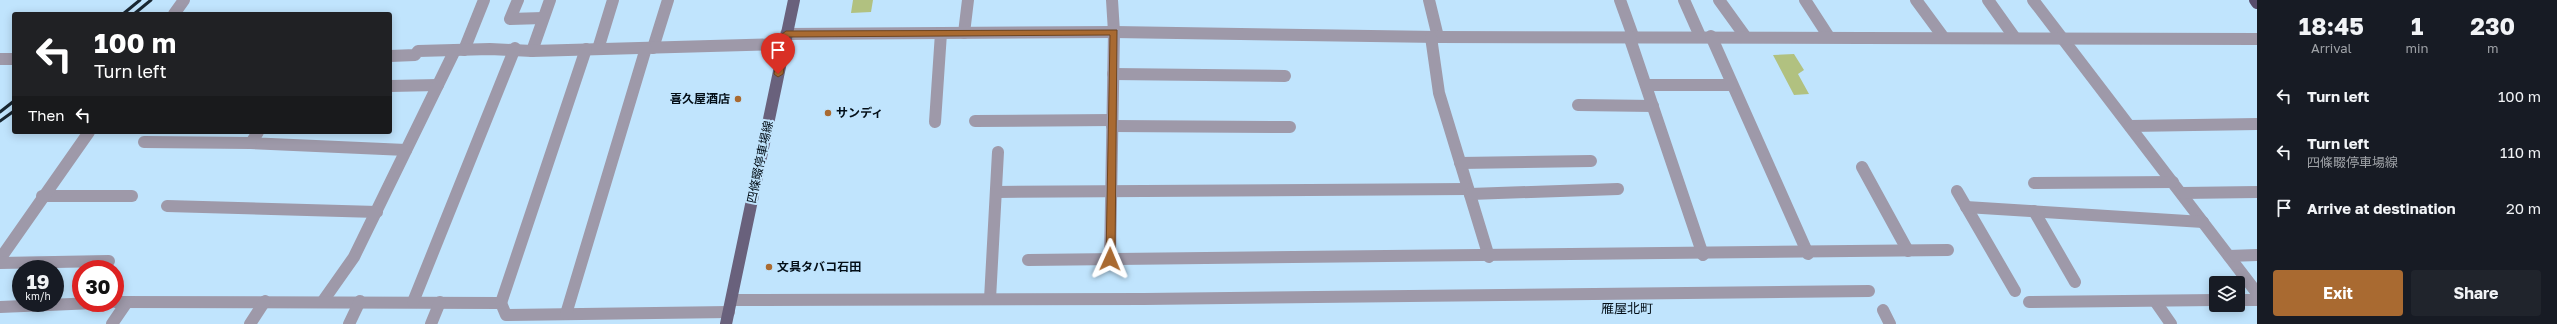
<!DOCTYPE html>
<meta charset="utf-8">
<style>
:root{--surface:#171b24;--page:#20242c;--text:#f1f3f6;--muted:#9ea1a6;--accent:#a96a31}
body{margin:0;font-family:"Golos Text","Noto Sans JP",sans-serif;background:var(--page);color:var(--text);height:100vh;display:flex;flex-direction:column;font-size:15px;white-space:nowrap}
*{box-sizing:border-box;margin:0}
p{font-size:13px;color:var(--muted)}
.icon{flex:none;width:22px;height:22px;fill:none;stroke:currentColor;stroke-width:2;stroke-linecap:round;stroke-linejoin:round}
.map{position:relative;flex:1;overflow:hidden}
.side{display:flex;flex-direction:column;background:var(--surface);width:300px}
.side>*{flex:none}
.top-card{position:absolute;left:12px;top:12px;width:380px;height:122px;border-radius:4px;box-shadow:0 2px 10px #0003;background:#202124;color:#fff;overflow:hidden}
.buttons{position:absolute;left:2209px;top:276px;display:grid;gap:8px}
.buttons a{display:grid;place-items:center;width:36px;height:36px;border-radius:4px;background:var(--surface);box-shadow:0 2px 10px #0003;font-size:20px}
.speed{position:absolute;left:12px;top:260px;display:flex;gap:8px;font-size:20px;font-weight:700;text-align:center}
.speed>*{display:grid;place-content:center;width:52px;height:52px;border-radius:50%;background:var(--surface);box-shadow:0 2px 10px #0003;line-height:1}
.speed small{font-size:10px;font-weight:400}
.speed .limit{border:6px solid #d22;background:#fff;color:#111}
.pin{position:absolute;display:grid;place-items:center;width:34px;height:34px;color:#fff;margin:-41px -17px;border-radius:50% 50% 50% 0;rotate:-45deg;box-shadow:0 0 4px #0007}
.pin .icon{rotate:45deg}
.me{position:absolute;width:44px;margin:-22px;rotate:1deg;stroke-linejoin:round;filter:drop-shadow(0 0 3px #0008)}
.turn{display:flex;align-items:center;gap:14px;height:84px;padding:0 16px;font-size:18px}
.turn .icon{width:52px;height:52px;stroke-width:2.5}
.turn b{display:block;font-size:28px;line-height:34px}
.then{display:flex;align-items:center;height:38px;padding:0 16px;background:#0003;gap:8px;font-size:15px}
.eta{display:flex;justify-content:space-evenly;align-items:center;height:68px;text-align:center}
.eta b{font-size:24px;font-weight:700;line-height:28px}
.action{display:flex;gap:8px;margin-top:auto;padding:8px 16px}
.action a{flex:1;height:46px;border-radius:4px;background:var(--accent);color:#fff;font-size:16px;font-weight:700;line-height:46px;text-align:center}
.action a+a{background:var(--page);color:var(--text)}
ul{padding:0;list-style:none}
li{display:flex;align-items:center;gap:12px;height:56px;padding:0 16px}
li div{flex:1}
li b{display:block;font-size:15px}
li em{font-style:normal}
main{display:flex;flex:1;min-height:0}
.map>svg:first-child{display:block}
.green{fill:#b1c180}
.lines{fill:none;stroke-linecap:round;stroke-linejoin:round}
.minor{stroke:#9e99a9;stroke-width:12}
.major{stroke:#69617c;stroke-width:12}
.highway{stroke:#574c6b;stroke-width:12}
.rail{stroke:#192732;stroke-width:3}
.route{fill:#a96a31;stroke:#6e4520}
.poi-dot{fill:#a96a31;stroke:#c0e4fd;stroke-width:1.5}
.labels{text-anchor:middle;stroke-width:4;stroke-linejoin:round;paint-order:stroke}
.poi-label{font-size:12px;font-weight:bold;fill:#030e17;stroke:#c0e4fd;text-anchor:start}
.street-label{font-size:12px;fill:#030e17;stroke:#c0e4fd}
.neighbourhood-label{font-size:13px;fill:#030e17;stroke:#c0e4fd}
</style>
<main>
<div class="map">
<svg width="2257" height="324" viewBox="0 0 2257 324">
<rect width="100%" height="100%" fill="#c0e4fd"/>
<g class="green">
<path d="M853 0H873L871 12 851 13Z"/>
<path d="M1794 54 1804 70 1798 74 1809 94 1794 95 1773 55Z"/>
</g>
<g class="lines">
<g class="minor">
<path d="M518 0 510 19 543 18"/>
<path d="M1429 0 1438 37"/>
<path d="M1620 0 1633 36"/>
<path d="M1684 0 1700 36"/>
<path d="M1719 0 1745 36"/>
<path d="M1805 0 1829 37"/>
<path d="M1916 0 1944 38"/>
<path d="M1988 0 2015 38"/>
<path d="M2033 0 2257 293"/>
<path d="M174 14 184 0"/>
<path d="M964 33 968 0"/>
<path d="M786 34 1114 32 1438 37 2257 39"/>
<path d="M1629 36 1703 255"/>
<path d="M1711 36 1808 254"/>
<path d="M1431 37 1439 93 1489 257"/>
<path d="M653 48 668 0"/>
<path d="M598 49 613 0"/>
<path d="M464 50 484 0"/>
<path d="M532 51 550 0"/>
<path d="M390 56 415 55 418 51 490 49 532 51 785 44"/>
<path d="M0 59H14"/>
<path d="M1113 74 1285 76"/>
<path d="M1646 85H1732"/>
<path d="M390 86 438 85"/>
<path d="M1578 105 1653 106"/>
<path d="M975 121 1112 120"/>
<path d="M935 122 941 33"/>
<path d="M1112 126 1290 127"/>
<path d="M2130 126 2257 124"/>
<path d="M258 132 251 143 406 150"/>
<path d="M144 142 251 143"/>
<path d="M1460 163 1591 161"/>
<path d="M1862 167 1908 251"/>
<path d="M2034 183 2173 182"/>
<path d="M1957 191 2015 291"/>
<path d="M996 192 1468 189"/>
<path d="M2182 193 2257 192"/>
<path d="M1470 194 1618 189"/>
<path d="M42 196H132"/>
<path d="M167 206 377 212"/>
<path d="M1966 207 2203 222"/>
<path d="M2034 211 2075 282"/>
<path d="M2229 256 2257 255"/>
<path d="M0 259 89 132"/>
<path d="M1110 259 1114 32 1112 0"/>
<path d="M1028 260 1948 250"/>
<path d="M0 263 109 261"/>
<path d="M990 299 998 152"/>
<path d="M732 300 1144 299 1869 291"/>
<path d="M2238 300H2257"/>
<path d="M323 301 354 257 455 50"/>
<path d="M2155 301 2171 324"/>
<path d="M115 302 501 303 506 315 729 312"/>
<path d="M413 302 515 48"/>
<path d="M2029 302 2216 300"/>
<path d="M501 303 586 49"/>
<path d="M0 307 95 303"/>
<path d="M1883 310 1890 324"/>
<path d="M566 314 646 48"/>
<path d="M112 324 127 302"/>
<path d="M250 324 265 301"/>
<path d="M349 324 360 301"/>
<path d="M431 324 440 302"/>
</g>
<path class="major" d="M726 324 794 0"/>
<path class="highway" d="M2255 0 2257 3"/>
<g class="rail">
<path d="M123 14 140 0"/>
<path d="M134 14 151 0"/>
<path d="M0 112 14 101"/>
<path d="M0 121 14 111"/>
</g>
</g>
<path class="route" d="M1117 30 1115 259 1110 263 1106 259 1110 35 789 37 783 74 778 77 774 74 782 34 786 31Z"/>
<g class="poi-dot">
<circle cx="738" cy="99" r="4"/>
<circle cx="828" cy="113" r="4"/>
<circle cx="769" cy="267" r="4"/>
</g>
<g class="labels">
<g class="poi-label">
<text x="730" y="103" text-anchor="end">喜久屋酒店</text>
<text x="836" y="117">サンディ</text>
<text x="777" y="271">文具タバコ石田</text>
</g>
<g class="street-label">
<text transform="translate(760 162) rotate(-78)" y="4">四條畷停車場線</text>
</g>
<g class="neighbourhood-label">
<text x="1627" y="313">雁屋北町</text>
</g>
</g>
</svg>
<div class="buttons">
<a><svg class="icon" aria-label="layers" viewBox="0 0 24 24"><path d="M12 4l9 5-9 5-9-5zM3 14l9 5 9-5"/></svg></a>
</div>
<div class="speed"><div>19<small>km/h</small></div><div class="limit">30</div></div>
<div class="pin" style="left:778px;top:74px;background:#d93025"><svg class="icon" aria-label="arrive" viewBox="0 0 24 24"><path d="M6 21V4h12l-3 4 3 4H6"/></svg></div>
<svg class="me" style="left:1110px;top:259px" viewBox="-20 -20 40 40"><path d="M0-17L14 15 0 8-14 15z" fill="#a96a31" stroke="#fff" stroke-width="4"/></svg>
<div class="top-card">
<div class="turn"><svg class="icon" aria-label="left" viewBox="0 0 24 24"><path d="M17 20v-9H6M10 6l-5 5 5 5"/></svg><div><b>100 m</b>Turn left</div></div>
<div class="then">Then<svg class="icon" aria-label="left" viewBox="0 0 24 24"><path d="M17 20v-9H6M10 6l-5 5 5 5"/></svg></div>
</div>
</div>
<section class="side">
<div class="eta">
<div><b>18:45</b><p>Arrival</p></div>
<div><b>1</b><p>min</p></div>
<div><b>230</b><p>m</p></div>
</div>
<ul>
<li><svg class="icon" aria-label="left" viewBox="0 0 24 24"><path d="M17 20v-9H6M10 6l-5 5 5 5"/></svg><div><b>Turn left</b></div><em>100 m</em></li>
<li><svg class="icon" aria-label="left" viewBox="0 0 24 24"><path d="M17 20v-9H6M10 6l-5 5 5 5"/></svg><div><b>Turn left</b><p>四條畷停車場線</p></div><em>110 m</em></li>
<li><svg class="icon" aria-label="arrive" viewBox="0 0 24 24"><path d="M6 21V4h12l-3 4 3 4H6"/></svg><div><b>Arrive at destination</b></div><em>20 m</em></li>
</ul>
<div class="action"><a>Exit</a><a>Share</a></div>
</section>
</main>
